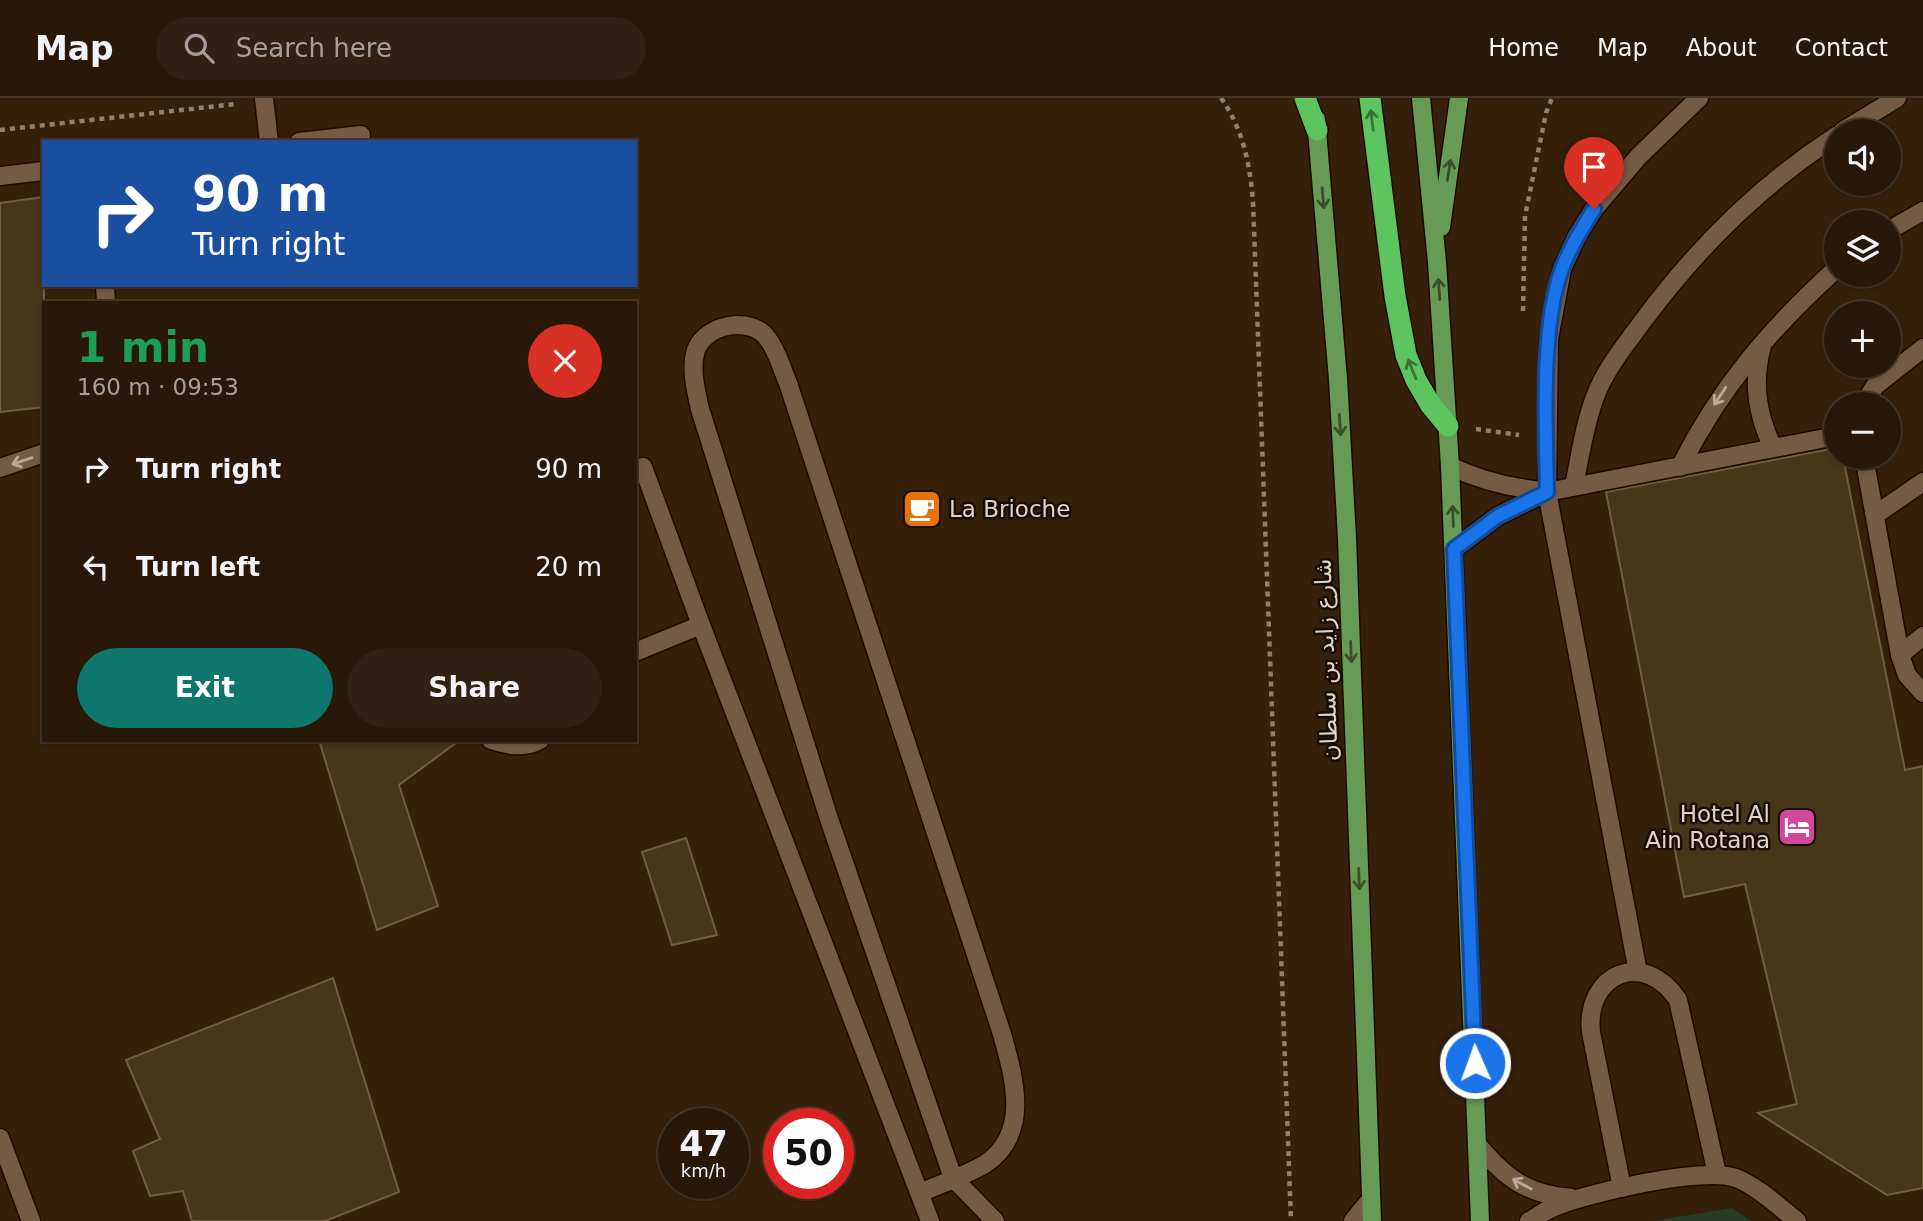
<!DOCTYPE html>
<meta charset="utf-8">
<style>
:root{--surface:#291808;--page:#312112;--text:#f1f3f6;--muted:#a5a09c;--line:#453729;--accent:#0f766e}
body{margin:0;font-family:"DejaVu Sans",Cairo,sans-serif;background:var(--page);color:var(--text);height:100vh;display:flex;flex-direction:column;font-size:26px;white-space:nowrap}
*{box-sizing:border-box;margin:0}
p{font-size:23px;color:var(--muted)}
.icon{flex:none;width:38px;height:38px;fill:none;stroke:currentColor;stroke-width:2;stroke-linecap:round;stroke-linejoin:round}
.map{position:relative;flex:1;overflow:hidden}
.side{position:absolute;left:42px;top:203px;width:595px;height:441px;display:flex;flex-direction:column;background:var(--surface);border-radius:0px;box-shadow:0 2px 5px #0004,0 0 0 2px var(--line)}
.side>*{flex:none}
.hud{position:absolute;left:42px;top:42px;width:595px;height:147px;border-radius:0px;box-shadow:0 2px 5px #0004,0 0 0 2px var(--line);background:#1a4fa0;color:#fff;overflow:hidden}
.fabs{position:absolute;left:1824px;top:21px;display:grid;gap:14px}
.fabs a{display:grid;place-items:center;width:77px;height:77px;border-radius:50%;background:var(--surface);box-shadow:0 2px 5px #0004,0 0 0 2px var(--line);font-size:35px}
.speed{position:absolute;left:658px;top:1010px;display:flex;gap:14px;font-size:35px;font-weight:700;text-align:center}
.speed>*{display:grid;place-content:center;width:91px;height:91px;border-radius:50%;background:var(--surface);box-shadow:0 2px 5px #0004,0 0 0 2px var(--line);line-height:1}
.speed small{font-size:18px;font-weight:400}
.speed .limit{border:10px solid #d22;background:#fff;color:#111}
.pin{position:absolute;display:grid;place-items:center;width:60px;height:60px;color:#fff;margin:-72px -30px;border-radius:50% 50% 50% 0;rotate:-45deg;box-shadow:0 0 7px #0007}
.pin .icon{rotate:45deg}
.me{position:absolute;width:77px;margin:-38px;rotate:358deg;stroke-linejoin:round;filter:drop-shadow(0 0 5px #0008)}
.turn{display:flex;align-items:center;gap:24px;height:147px;padding:0 35px;font-size:32px}
.turn .icon{width:91px;height:91px;stroke-width:2.5}
.turn b{display:block;font-size:49px;line-height:60px}
.round{display:grid;place-items:center;flex:none;width:74px;height:74px;border-radius:37px;background:var(--page)}
.headline{display:flex;align-items:center;justify-content:space-between;height:119px;padding:0 35px}
h1{font-size:42px;font-weight:800;line-height:52px;color:#1e9e55}
.primary-button{display:flex;gap:14px;margin-top:auto;padding:14px 35px}
.primary-button a{flex:1;height:80px;border-radius:42px;background:var(--accent);color:#fff;font-size:28px;font-weight:800;line-height:80px;text-align:center}
.primary-button a+a{background:var(--page);color:var(--text)}
ul{padding:0;list-style:none}
li{display:flex;align-items:center;gap:21px;height:98px;padding:0 35px}
li div{flex:1}
li b{display:block;font-size:26px}
li em{font-style:normal}
header{display:flex;align-items:center;gap:42px;box-sizing:border-box;height:98px;padding:0 35px;background:var(--surface);border-bottom:2px solid var(--line)}
header strong{font-size:33px}
nav{display:flex;gap:38px;margin-inline-start:auto;font-size:24px}
.search{width:490px;height:63px;background:var(--page);display:flex;align-items:center;gap:18px;box-sizing:border-box;padding:0 24px;border-radius:38px;color:var(--muted);font-size:26px}
.map>svg:first-child{display:block}
.green{fill:#253d21}
.building{fill:#47361a;stroke:#715e41;stroke-width:2}
.lines{fill:none;stroke-linecap:round;stroke-linejoin:round}
.minor-casing{stroke:#1e0900;stroke-width:21}
.major-casing{stroke:#1e0900;stroke-width:21}
.highway-casing{stroke:#1e0900;stroke-width:24}
.path{stroke:#92806e;stroke-width:4.5;stroke-dasharray:5 5;stroke-linecap:butt}
.minor{stroke:#755b44;stroke-width:18}
.major{stroke:#669b55;stroke-width:18}
.highway{stroke:#5cc560;stroke-width:21}
.oneway{stroke:#3d7237}
.oneway2{stroke:#3b4d29}
.oneway3{stroke:#bca998}
.route-casing{stroke:#114b97;stroke-width:18}
.route{stroke:#1a73e8;stroke-width:12}
.labels{text-anchor:middle;stroke-width:5;stroke-linejoin:round;paint-order:stroke}
.poi-label{font-size:23px;fill:#e2d3c6;stroke:#170d05;text-anchor:start}
.street-label{font-size:23px;fill:#e2d3c6;stroke:#170d05}
</style>
<header>
<strong>Map</strong>
<div class="search"><svg class="icon" aria-label="search" viewBox="0 0 24 24"><circle cx="10" cy="10" r="6"/><path d="M15 15l6 6"/></svg>Search here</div>
<nav><a>Home</a><a>Map</a><a>About</a><a>Contact</a></nav>
</header>
<div class="map">
<svg width="1923" height="1123" viewBox="0 0 1923 1123">
<rect width="100%" height="100%" fill="#37200a"/>
<path class="green" d="M1732 1110 1751 1123H1653Z"/>
<g class="building">
<path d="M44 99V309L0 314V105Z"/>
<path d="M1836 350V359H1843L1905 672 1923 668V1090L1887 1097 1758 1015 1797 1006 1745 786 1684 799 1606 394Z"/>
<path d="M319 642H460L399 687 438 808 377 832Z"/>
<path d="M686 740 717 837 672 847 642 754Z"/>
<path d="M333 880 399 1094 325 1123H192L183 1093 150 1098 133 1053 160 1041 126 962Z"/>
</g>
<g class="lines">
<g class="minor-casing">
<g id="minor">
<path d="M264 0 269 44"/>
<path d="M1843 33 1897 0"/>
<path d="M299 44 361 37"/>
<path d="M0 78 44 73"/>
<path d="M1888 133 1923 113"/>
<path d="M105 187 106 205"/>
<path d="M1762 248C1752 285 1757 316 1773 350"/>
<path d="M1864 306 1875 288 1923 250"/>
<path d="M1864 359 1900 557 1907 577 1923 595"/>
<path d="M1450 368C1481 383 1510 390 1544 393"/>
<path d="M643 369 701 527 930 1123"/>
<path d="M1680 369C1721 288 1770 231 1836 171"/>
<path d="M0 370 44 355"/>
<path d="M1574 388C1580 359 1584 328 1595 299 1605 272 1623 250 1640 227 1694 153 1759 88 1836 38"/>
<path d="M1875 417 1923 384"/>
<path d="M1454 451 1498 418 1547 394 1836 338"/>
<path d="M635 554 701 527"/>
<path d="M1900 557 1923 538"/>
<path d="M491 642C507 647 524 651 540 642"/>
<path d="M1638 874 1547 394 1549 241 1562 171 1577 138 1594 111 1639 58 1699 0"/>
<path d="M0 1040 31 1123"/>
<path d="M1478 1047C1505 1080 1528 1097 1572 1100"/>
<path d="M1622 1090 1591 934C1585 875 1644 851 1678 902L1717 1076"/>
<path d="M920 1095C940 1086 965 1078 985 1066 1031 1036 1014 979 1002 936L788 285C782 271 777 253 768 241 751 217 706 226 696 252 690 270 696 293 700 311L829 721 953 1080 995 1123"/>
<path d="M1353 1123 1371 1101"/>
<path d="M1529 1123C1537 1119 1544 1113 1552 1110 1586 1095 1703 1068 1736 1080 1758 1089 1778 1108 1797 1123"/>
</g>
</g>
<g class="major-casing">
<g id="major">
<path d="M1421 0 1437 164 1450 368 1480 1123"/>
<path d="M1316 21 1338 281 1347 440 1372 1123"/>
<path d="M1441 129 1459 0"/>
</g>
</g>
<g class="highway-casing">
<g id="highway">
<path d="M1305 0 1317 32"/>
<path d="M1370 0 1395 198 1406 257 1416 282 1430 306 1448 328"/>
</g>
</g>
<g class="path">
<path d="M1221 0C1243 31 1250 66 1253 104L1291 1123"/>
<path d="M0 32 236 6"/>
<path d="M1523 213 1525 118 1546 15 1552 0"/>
<path d="M1476 331 1519 337"/>
</g>
<use href="#minor" class="minor"/>
<use href="#major" class="major"/>
<use href="#highway" class="highway"/>
</g>
<defs><path id="oneway-shaft" d="M-6 0H5M1.5-3L5.5 0L1.5 3" fill="none" stroke-width="1.6" stroke-linecap="round" stroke-linejoin="round" transform="scale(1.75)"/></defs>
<g class="oneway">
<use href="#oneway-shaft" transform="translate(1372 22) rotate(-97)"/>
<use href="#oneway-shaft" transform="translate(1412 271) rotate(-112)"/>
</g>
<g class="oneway2">
<use href="#oneway-shaft" transform="translate(1449 72) rotate(-81)"/>
<use href="#oneway-shaft" transform="translate(1323 100) rotate(85)"/>
<use href="#oneway-shaft" transform="translate(1439 191) rotate(-94)"/>
<use href="#oneway-shaft" transform="translate(1340 327) rotate(87)"/>
<use href="#oneway-shaft" transform="translate(1453 418) rotate(-92)"/>
<use href="#oneway-shaft" transform="translate(1351 554) rotate(88)"/>
<use href="#oneway-shaft" transform="translate(1359 781) rotate(88)"/>
</g>
<g class="oneway3">
<use href="#oneway-shaft" transform="translate(1720 298) rotate(124)"/>
<use href="#oneway-shaft" transform="translate(22 363) rotate(161)"/>
<use href="#oneway-shaft" transform="translate(1522 1086) rotate(-152)"/>
</g>
<g class="lines">
<g class="route-casing">
<path id="route" d="M1475 965 1454 451 1498 418 1547 394C1546 330 1540 227 1563 168 1571 148 1582 130 1594 111"/>
</g>
<use href="#route" class="route"/>
</g>
<defs>
<g id="cafe-square" transform="scale(2.0125)"><rect x="-9" y="-9" width="18" height="18" rx="4" fill="#e8710a" stroke="#170d05"/><path d="M-5.5-4.5H6V0H3Q3 3.5 0 3.5H-2.5Q-5.5 3.5-5.5 0ZM3-3.2v2h1.7v-2ZM-6 4.5H4V6H-6Z" fill="#fff"/></g>
<g id="hotel-square" transform="scale(2.0125)"><rect x="-9" y="-9" width="18" height="18" rx="4" fill="#d1479c" stroke="#170d05"/><path d="M-6-4.5h1.5V1H6V5H4.5V3h-9V5H-6ZM-4 0a1.8 1.8 0 1 1 3.6 0ZM.5 0V-2.5h3Q6-2.5 6 0Z" fill="#fff"/></g>
</defs>
<g fill-rule="evenodd">
<use href="#cafe-square" x="922" y="411"/>
<use href="#hotel-square" x="1797" y="729"/>
</g>
<g class="labels">
<g class="poi-label">
<text x="949" y="419">La Brioche</text>
<text x="1770" y="724" text-anchor="end">Hotel Al<tspan x="1770" dy="26">Ain Rotana</tspan></text>
</g>
<g class="street-label">
<text transform="translate(1326 562) rotate(-92)" y="8">شارع زايد بن سلطان</text>
</g>
</g>
</svg>
<div class="fabs">
<a><svg class="icon" aria-label="sound" viewBox="0 0 24 24"><path d="M4 9h4l5-4v14l-5-4H4zM17 9q2 3 0 6"/></svg></a>
<a><svg class="icon" aria-label="layers" viewBox="0 0 24 24"><path d="M12 4l9 5-9 5-9-5zM3 14l9 5 9-5"/></svg></a>
<a>+</a>
<a>−</a>
</div>
<div class="speed"><div>47<small>km/h</small></div><div class="limit">50</div></div>
<div class="pin" style="left:1594px;top:111px;background:#d93025"><svg class="icon" aria-label="arrive" viewBox="0 0 24 24"><path d="M6 21V4h12l-3 4 3 4H6"/></svg></div>
<svg class="me" style="left:1475px;top:965px" viewBox="-20 -20 40 40"><circle r="17" fill="#1a73e8" stroke="#fff" stroke-width="3"/><path d="M0-11L8 9 0 5-8 9z" fill="#fff"/></svg>
<div class="hud">
<div class="turn"><svg class="icon" aria-label="right" viewBox="0 0 24 24"><path d="M7 20v-9h11M14 6l5 5-5 5"/></svg><div><b>90 m</b>Turn right</div></div>
</div>
<section class="side">
<div class="headline"><div><h1>1 min</h1><p>160 m · 09:53</p></div><a class="round" style="background:#d93025;color:#fff"><svg class="icon" aria-label="close" viewBox="0 0 24 24"><path d="M6 6l12 12M18 6L6 18"/></svg></a></div>
<ul>
<li><svg class="icon" aria-label="right" viewBox="0 0 24 24"><path d="M7 20v-9h11M14 6l5 5-5 5"/></svg><div><b>Turn right</b></div><em>90 m</em></li>
<li><svg class="icon" aria-label="left" viewBox="0 0 24 24"><path d="M17 20v-9H6M10 6l-5 5 5 5"/></svg><div><b>Turn left</b></div><em>20 m</em></li>
</ul>
<div class="primary-button"><a>Exit</a><a>Share</a></div>
</section>
</div>
